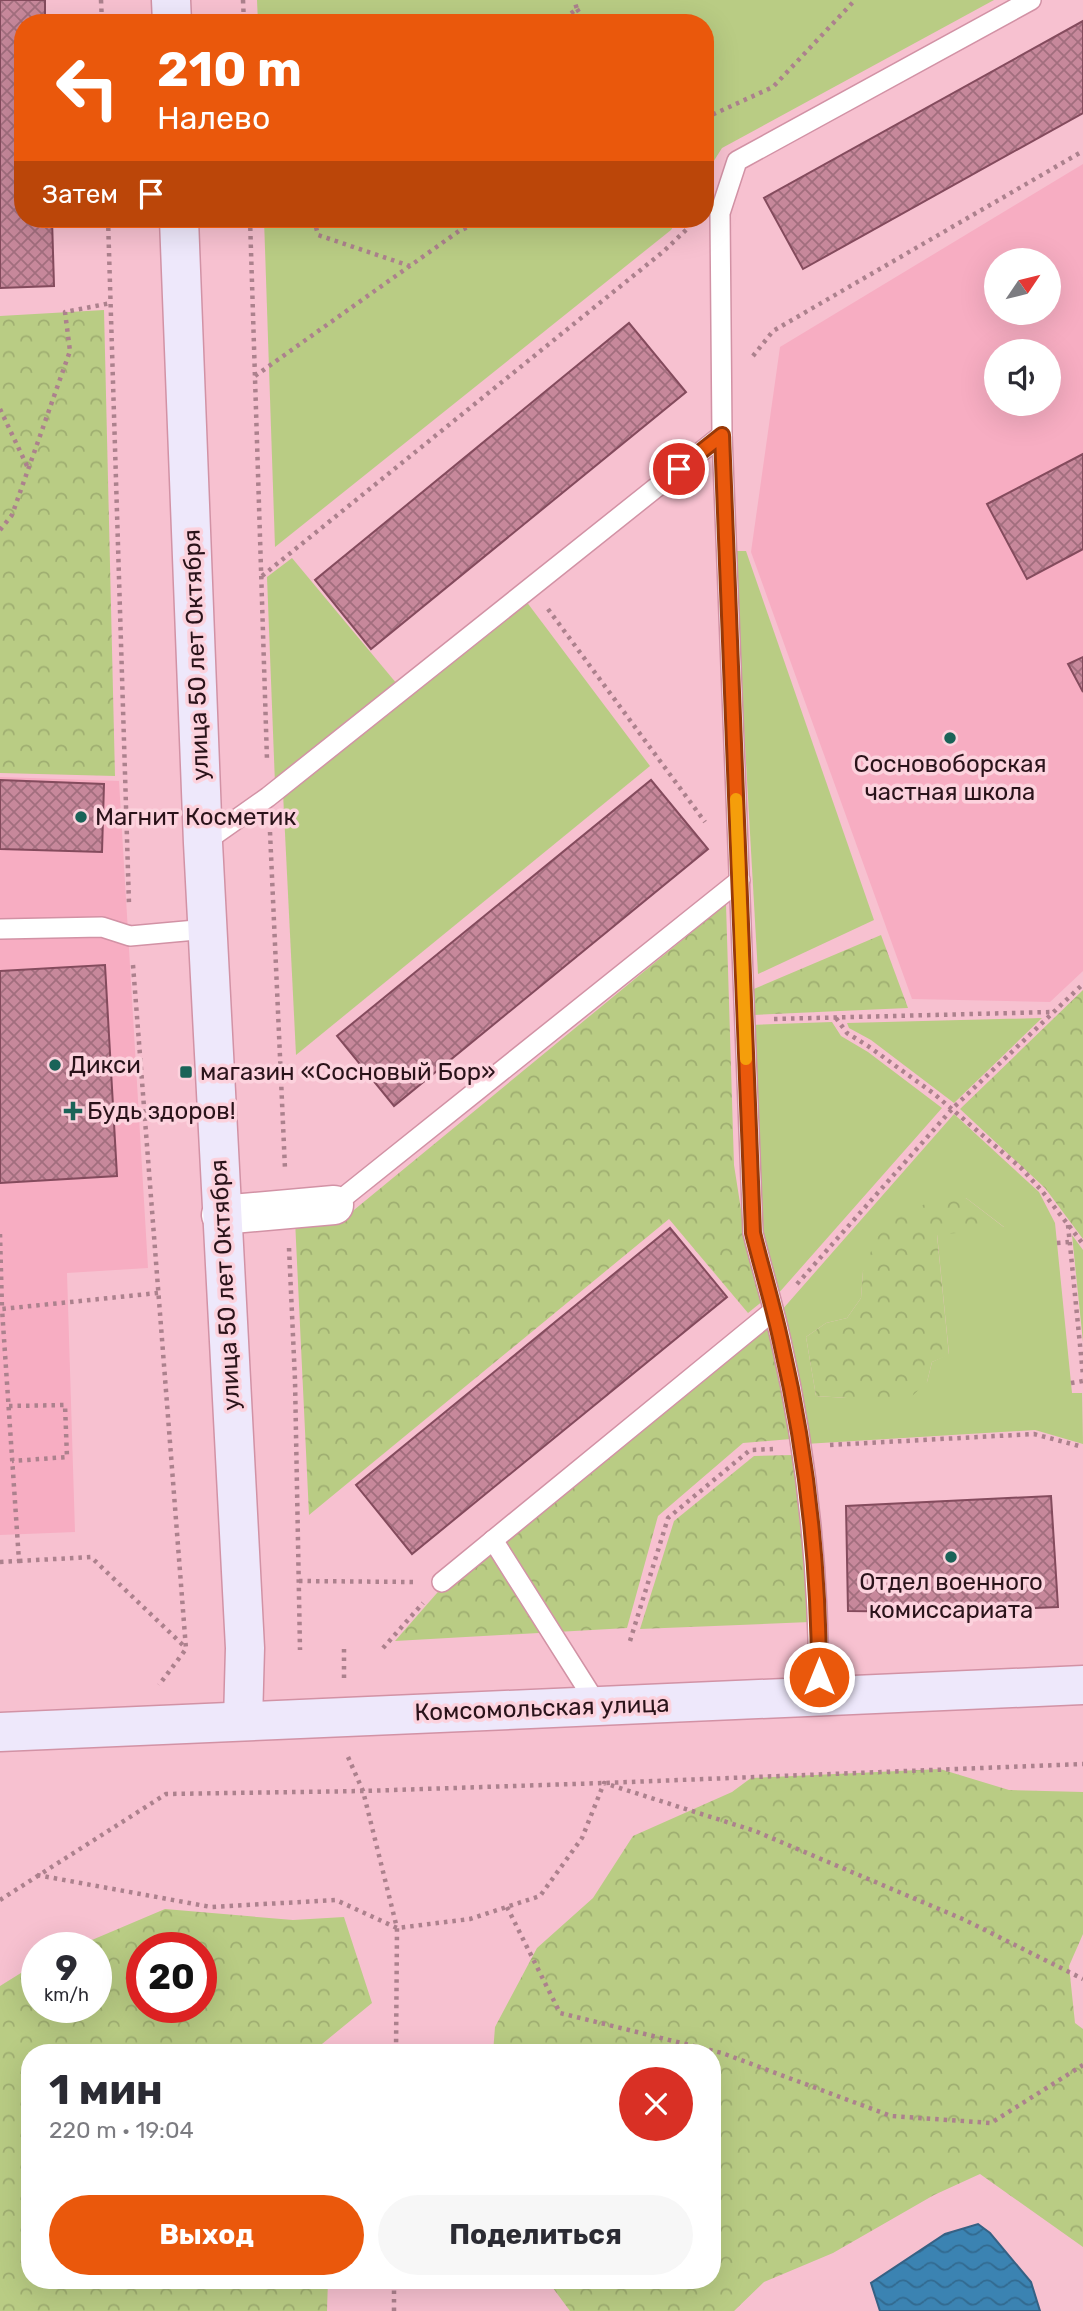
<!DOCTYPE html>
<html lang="ru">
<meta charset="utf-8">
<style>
:root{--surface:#fff;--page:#f7f7f7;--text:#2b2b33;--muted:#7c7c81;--accent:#ea580c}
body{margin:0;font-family:Rubik,sans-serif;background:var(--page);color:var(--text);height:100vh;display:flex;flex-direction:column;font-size:26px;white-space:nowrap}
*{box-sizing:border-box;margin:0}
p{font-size:23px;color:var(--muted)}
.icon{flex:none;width:38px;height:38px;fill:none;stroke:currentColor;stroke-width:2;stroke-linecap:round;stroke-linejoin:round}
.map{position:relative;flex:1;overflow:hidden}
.panel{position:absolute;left:21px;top:2044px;width:700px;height:245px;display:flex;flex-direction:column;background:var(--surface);border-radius:28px;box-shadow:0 7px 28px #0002}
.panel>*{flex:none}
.banner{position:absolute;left:14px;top:14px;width:700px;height:214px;border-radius:28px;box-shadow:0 7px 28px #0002;background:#ea580c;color:#fff;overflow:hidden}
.needle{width:46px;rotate:55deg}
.controls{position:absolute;left:984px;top:248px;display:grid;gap:14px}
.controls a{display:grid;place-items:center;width:77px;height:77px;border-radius:50%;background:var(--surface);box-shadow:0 7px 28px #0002;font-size:35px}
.speed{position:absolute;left:21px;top:1932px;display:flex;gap:14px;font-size:35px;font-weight:700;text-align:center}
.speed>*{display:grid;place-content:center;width:91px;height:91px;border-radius:50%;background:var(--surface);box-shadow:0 7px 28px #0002;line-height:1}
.speed small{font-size:18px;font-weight:400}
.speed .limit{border:10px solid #d22;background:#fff;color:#111}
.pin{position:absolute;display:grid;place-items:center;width:60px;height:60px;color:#fff;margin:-30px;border:4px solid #fff;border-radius:50%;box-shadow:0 2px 7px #0007}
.me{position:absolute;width:77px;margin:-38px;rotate:0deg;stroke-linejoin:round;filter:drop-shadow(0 0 5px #0008)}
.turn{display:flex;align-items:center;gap:24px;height:147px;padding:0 28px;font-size:32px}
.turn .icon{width:91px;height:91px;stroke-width:2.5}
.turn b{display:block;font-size:49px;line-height:60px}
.then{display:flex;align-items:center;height:66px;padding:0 28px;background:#0003;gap:14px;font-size:26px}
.round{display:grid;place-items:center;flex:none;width:74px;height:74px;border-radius:37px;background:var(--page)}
.summary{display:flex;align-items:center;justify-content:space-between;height:119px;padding:0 28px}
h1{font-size:42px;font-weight:700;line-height:52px}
.action{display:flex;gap:14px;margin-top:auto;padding:14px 28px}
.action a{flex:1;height:80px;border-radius:42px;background:var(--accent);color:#fff;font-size:28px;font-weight:700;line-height:80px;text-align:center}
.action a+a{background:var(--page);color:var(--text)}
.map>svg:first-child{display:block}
.built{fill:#f7adc2;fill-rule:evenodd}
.green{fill:#b9cc84;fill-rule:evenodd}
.forest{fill:url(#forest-crowns);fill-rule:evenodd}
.water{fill:url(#water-waves);stroke:#366184;stroke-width:2}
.building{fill:url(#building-cross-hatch);stroke:#844b5d;stroke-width:2}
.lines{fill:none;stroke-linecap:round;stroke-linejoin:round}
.lane-casing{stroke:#d292a5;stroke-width:22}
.street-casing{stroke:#d292a5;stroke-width:41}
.secondary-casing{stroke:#d292a5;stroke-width:41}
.path{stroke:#ac818d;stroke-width:4.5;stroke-dasharray:3.5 5;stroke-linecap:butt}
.lane{stroke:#fff;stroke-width:19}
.street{stroke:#fff;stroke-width:38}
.secondary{stroke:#eee8fb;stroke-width:38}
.route-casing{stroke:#983908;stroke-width:18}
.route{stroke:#ea580c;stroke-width:12}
.slow{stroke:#f59e0b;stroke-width:12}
.poi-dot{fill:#1a6358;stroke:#fcd2dd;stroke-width:2.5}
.labels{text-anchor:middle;stroke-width:7;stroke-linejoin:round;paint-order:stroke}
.street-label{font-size:24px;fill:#2a131a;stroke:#fcd2dd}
.poi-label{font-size:24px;fill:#2a131a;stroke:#fcd2dd;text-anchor:start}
</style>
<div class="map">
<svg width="1083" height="2311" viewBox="0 0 1083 2311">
<defs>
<pattern id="forest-crowns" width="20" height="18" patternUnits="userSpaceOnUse" patternTransform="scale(1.75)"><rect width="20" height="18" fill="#b9cc84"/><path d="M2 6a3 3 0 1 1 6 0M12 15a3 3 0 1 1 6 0" fill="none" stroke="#9fae71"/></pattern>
<pattern id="water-waves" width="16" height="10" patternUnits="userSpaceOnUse" patternTransform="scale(1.75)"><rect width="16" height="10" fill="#3b83b2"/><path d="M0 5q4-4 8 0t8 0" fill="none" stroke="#326a90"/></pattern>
<pattern id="building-cross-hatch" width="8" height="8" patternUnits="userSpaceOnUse" patternTransform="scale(1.75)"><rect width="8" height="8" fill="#c7889b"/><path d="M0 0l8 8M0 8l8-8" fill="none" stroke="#a26e7e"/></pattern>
</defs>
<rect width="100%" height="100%" fill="#f7c1d0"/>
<g class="built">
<path d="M1083 164V971L1050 1002 912 999 751 552 780 347ZM996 261H1048V313H996ZM996 352H1048V404H996Z"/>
<path d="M0 777 119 781 148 1268 67 1273 75 1532 0 1535Z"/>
</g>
<g class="green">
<path d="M257 0H994L722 148 705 175V23H258Z"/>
<path d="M264 219H678L671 230 275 547Z"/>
<path d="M734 551H746L874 920 758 974Z"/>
<path d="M292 558 397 684 275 784 267 577Z"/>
<path d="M526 601 650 766 296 1055 283 793Z"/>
<path d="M1042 1018 954 1103 871 1040 849 1028 847 1023Z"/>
<path d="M832 1022 841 1036 868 1052 942 1108 777 1295 761 1235 749 1025Z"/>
<path d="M954 1114 1039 1192 1055 1223 1072 1393H1082L1083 1444 1035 1430 805 1444 781 1311ZM966 1198 1004 1227 937 1234 949 1354 932 1362 927 1382 847 1398 816 1396 806 1337 826 1323 847 1318 861 1298 863 1271Z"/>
<path d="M1072 1235 1083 1250V1342Z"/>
</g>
<g class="forest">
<path d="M104 310 115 776 0 773V316Z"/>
<path d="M726 904 734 1165 745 1235 764 1300 748 1313 669 1219 309 1515 295 1220 343 1219Z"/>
<path d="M881 935 908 1008 753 1015 749 991Z"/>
<path d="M1083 990V1239L1045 1188 960 1109Z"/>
<path d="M966 1198 1005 1228 937 1235 949 1355 932 1362 927 1382 911 1397 882 1406 847 1398 816 1396 806 1337 826 1323 847 1318 861 1298 863 1271 876 1239 891 1221 927 1203Z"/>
<path d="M768 1325 791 1439 743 1443 658 1516 627 1628 395 1641 444 1585Z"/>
<path d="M793 1455 810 1622 640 1629 674 1521 754 1456Z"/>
<path d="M940 1769 1009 1790 1083 1792V1934L1069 1966 1075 2023 1083 2029V2247L980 2174 934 2195 833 2253 764 2282 734 2311H570L547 2280H712V2053H493L495 2027 537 1948 593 1898 633 1836 732 1792 751 1778Z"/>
<path d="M165 1909 293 1920 344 1917 372 2003 311 2053H30V2280H328L327 2311H0V1986L37 1963V2007H96V1948H73ZM142 1948H201V2007H142Z"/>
</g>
<path class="water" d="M978 2224 990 2233 1031 2282 1040 2311H880L871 2283 945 2234Z"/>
<g class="building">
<path d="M0 0H45V23H23V219H52L54 286 0 288Z"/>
<path d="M1083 21V113L803 269 764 198Z"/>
<path d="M629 323 686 392 371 649 315 580Z"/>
<path d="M1083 454V549L1027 579 987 504Z"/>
<path d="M1083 657V692L1068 664Z"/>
<path d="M0 780 104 784 102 852 0 849Z"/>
<path d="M651 780 708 849 394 1106 337 1036Z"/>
<path d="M105 965 117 1176 0 1183V971Z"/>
<path d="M670 1228 727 1297 412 1554 356 1485Z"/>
<path d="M1051 1496 1058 1607 936 1612 848 1611 846 1506Z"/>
</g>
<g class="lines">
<g class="lane-casing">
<g id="lane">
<path d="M722 435 720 213 737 161 1031 0"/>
<path d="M203 843 268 797 722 435 753 1233C762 1269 773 1305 781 1341 808 1457 819 1578 819 1696"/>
<path d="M0 929 102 927 130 936 207 929"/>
<path d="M334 1205 740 880"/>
<path d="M493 1540 598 1706"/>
<path d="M442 1582 773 1311"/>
</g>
</g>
<g class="street-casing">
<path id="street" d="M221 1215 334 1205"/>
</g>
<g class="secondary-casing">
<g id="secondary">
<path d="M171 0 172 23"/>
<path d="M179 219 203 843 245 1648 243 1721"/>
<path d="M0 1732 1083 1685"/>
</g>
</g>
<g class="path">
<path d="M101 0 102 23"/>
<path d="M243 0 244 23"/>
<path d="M577 9 586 23"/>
<path d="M557 23 577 9 574 0"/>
<path d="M705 118 773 87 855 0"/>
<path d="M108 219 129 904"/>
<path d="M250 219 267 760"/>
<path d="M314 219 318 235 410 266"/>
<path d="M753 356 773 331 1083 151"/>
<path d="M255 376 459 231 486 219"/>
<path d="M0 409 28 468"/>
<path d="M0 530 12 515 70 351 65 312 111 303"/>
<path d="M262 576 664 251 689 227"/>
<path d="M548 609 705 822"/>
<path d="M270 832 285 1169"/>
<path d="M133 965 186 1649 159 1685"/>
<path d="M836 1018 847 1033 868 1046 933 1093 1021 1168 1042 1191 1083 1244"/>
<path d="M774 1019 1052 1012"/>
<path d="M1068 1225 1083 1375"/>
<path d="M0 1234 2 1309"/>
<path d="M1057 1243 1070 1242"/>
<path d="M289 1248 295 1380 300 1650"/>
<path d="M797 1284 953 1108 1083 984"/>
<path d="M1071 1383 1083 1381"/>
<path d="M9 1406 65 1405 67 1457 12 1461"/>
<path d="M830 1445 1034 1434 1083 1447"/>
<path d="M19 1561 91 1557 185 1647"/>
<path d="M0 1562 19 1561 2 1309 158 1293"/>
<path d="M299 1581 413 1582"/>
<path d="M630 1641 668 1518 750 1450 773 1449"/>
<path d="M383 1648 423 1603"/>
<path d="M344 1649V1679"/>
<path d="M348 1757 363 1791 397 1928 396 2053"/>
<path d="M37 1875 211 1907 336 1900 397 1928 470 1919 540 1896 582 1838 604 1783 755 1831 965 1920 1083 1979"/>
<path d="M0 1900 166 1794 363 1791 604 1783 1083 1764"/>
<path d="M507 1907 560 2013 722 2053 891 2116 991 2123 1083 2065"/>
<path d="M394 2311V2280"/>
</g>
<use href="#lane" class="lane"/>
<use href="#street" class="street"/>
<use href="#secondary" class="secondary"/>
</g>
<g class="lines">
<g class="route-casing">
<path id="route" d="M679 469 722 435 753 1233C762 1269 773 1305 781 1342 806 1450 819 1565 819 1677"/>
</g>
<use href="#route" class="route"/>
<path class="slow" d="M736 799 746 1059"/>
</g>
<g class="poi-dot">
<circle cx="950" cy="738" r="7"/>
<circle cx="81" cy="817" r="7"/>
<circle cx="55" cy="1065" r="7"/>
<rect x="179" y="1065" width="14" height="14" rx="3.5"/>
<path d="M69.5 1100.5h7v7h7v7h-7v7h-7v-7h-7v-7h7z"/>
<circle cx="951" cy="1557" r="7"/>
</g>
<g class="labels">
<g class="street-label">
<text transform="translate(196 655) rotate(-92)" y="8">улица 50 лет Октября</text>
<text transform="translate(225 1285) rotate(-93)" y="8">улица 50 лет Октября</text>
<text transform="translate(542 1708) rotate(-2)" y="8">Комсомольская улица</text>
</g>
<g class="poi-label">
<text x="950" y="772" text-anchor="middle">Сосновоборская<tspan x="950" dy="28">частная школа</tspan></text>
<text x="95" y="825">Магнит Косметик</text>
<text x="69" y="1073">Дикси</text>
<text x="200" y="1080">магазин «Сосновый Бор»</text>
<text x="87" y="1119">Будь здоров!</text>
<text x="951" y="1590" text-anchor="middle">Отдел военного<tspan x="951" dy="28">комиссариата</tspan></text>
</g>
</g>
</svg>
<div class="controls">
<a><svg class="needle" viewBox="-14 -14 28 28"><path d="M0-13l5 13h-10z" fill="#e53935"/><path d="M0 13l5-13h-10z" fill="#7c7c81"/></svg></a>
<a><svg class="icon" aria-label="sound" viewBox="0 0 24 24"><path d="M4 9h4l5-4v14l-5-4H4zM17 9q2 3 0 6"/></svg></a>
</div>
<div class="speed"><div>9<small>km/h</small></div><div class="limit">20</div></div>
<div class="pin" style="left:679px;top:469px;background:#d93025"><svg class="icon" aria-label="arrive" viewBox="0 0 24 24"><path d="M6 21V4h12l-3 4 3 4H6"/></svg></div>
<svg class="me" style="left:819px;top:1677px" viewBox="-20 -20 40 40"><circle r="17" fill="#ea580c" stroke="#fff" stroke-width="3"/><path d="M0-11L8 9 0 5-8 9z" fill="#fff"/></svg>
<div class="banner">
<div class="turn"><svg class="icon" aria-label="left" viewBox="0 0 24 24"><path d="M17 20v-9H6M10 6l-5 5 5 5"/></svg><div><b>210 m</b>Налево</div></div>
<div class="then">Затем<svg class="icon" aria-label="arrive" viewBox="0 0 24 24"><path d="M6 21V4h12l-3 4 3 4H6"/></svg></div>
</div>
<section class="panel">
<div class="summary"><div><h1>1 мин</h1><p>220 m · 19:04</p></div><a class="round" style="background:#d93025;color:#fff"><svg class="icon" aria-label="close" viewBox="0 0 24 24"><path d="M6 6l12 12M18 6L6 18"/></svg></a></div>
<div class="action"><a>Выход</a><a>Поделиться</a></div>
</section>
</div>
